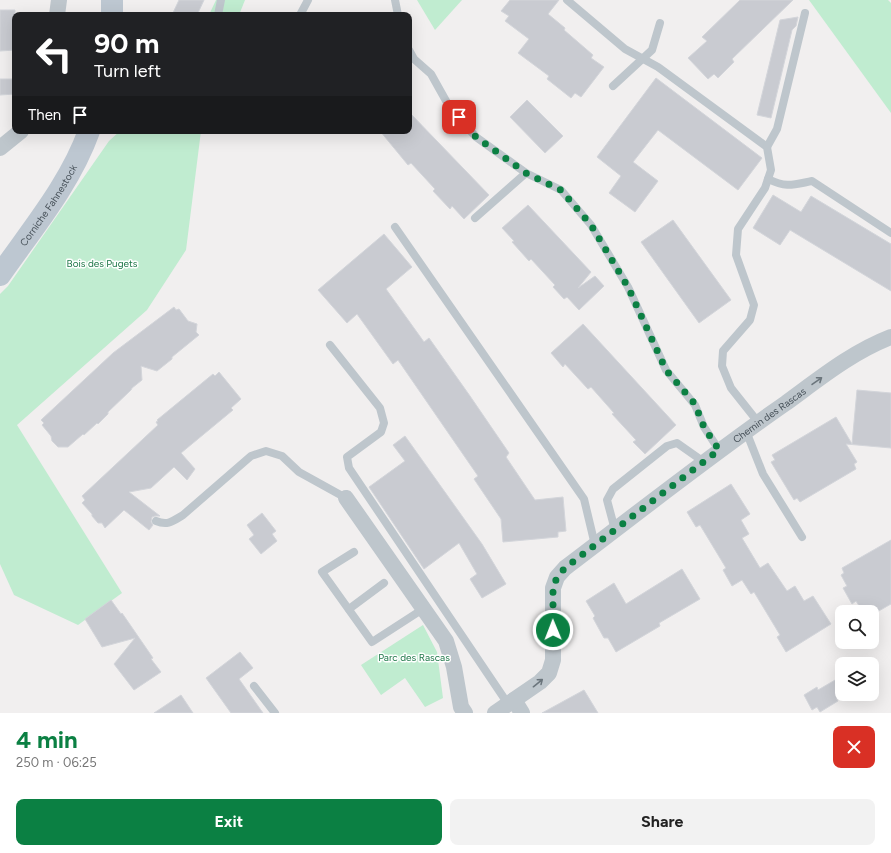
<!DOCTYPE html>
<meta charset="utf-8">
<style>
:root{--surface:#fff;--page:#f2f2f2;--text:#222;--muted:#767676;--accent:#0b8043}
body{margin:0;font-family:Figtree,sans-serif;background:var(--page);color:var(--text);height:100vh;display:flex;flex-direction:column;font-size:15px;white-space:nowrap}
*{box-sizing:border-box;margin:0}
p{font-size:13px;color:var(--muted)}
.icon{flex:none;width:22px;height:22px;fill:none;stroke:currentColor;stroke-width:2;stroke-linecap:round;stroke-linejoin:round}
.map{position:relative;height:713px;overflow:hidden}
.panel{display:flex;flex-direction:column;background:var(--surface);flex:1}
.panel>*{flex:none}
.banner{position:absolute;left:12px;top:12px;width:400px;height:122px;border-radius:8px;box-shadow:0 4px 16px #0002;background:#202124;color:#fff;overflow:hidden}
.buttons{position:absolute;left:835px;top:605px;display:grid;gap:8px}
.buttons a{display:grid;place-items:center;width:44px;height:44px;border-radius:8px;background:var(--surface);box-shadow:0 4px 16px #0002;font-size:20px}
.pin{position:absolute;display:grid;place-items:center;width:34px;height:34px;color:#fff;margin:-17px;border-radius:8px;box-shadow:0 2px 6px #0006}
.me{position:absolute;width:44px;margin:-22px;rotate:359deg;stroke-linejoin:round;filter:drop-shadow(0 0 3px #0008)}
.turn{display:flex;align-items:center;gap:14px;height:84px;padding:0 16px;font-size:18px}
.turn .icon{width:52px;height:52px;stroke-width:2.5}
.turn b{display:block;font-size:28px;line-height:34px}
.then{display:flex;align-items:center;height:38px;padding:0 16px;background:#0003;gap:8px;font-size:15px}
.round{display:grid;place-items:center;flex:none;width:42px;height:42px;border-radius:8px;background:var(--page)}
.headline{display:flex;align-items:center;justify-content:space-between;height:68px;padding:0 16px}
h1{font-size:24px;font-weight:700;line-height:30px;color:var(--accent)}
.button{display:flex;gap:8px;margin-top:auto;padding:8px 16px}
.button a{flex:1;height:46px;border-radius:8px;background:var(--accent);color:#fff;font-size:16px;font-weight:700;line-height:46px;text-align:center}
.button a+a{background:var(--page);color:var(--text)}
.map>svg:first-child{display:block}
.green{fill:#c0ecd0}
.building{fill:#c9cbd1;stroke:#d3d5da}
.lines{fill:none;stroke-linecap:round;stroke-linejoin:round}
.lane{stroke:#bec6cc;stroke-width:8}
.street{stroke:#bec6cc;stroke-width:16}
.secondary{stroke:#bdc7d1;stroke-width:22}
.oneway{stroke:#6b757c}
.route{stroke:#0b8043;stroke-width:7;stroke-dasharray:0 12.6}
.labels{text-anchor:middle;stroke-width:3;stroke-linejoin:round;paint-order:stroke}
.street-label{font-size:10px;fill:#48525a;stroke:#fff}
.park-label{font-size:10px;fill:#1e7748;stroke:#fff}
</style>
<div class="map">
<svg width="891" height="713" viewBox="0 0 891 713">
<rect width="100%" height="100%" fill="#f1efef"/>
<g class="green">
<path d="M216 0H245L239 15H209Z"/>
<path d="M417 0H462L435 30Z"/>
<path d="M809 0H888L891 3V113Z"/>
<path d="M120 131H201L186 250 147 310 17 425 122 593 78 625 14 595 0 564V294L8 286 109 141Z"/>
<path d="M423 625 437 652 443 698 425 707 405 678 381 695 361 665Z"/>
</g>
<g class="building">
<path d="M179 0H204L197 15H172Z"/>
<path d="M510 0H559L548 14 565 28 564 30 593 55 591 58 604 67 581 97 575 93 571 98 547 79 549 76 518 53 529 39 505 21 509 16 501 11Z"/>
<path d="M740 0H793L732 59 734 62 718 78 714 74 708 79 688 58 707 41 702 37Z"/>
<path d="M0 10H15V50L0 51Z"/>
<path d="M798 17 796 26 792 30 771 118 757 115 780 20Z"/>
<path d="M656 78 762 158 738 190 658 130 633 162 658 181 635 212 609 193 621 176 597 157Z"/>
<path d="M0 79H14L15 94 0 95Z"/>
<path d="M527 100 563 136 545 153 510 117Z"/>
<path d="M409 112 489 195 464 219 452 206 450 209 433 191 435 189 411 163 408 165 380 131H409Z"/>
<path d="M773 195 801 212 811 196 891 244V291L790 230 780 245 753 228Z"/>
<path d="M528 205 591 272 578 288 595 276 604 286 579 310 567 297 564 299 553 287 555 285 531 259 529 261 512 242 514 241 502 228Z"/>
<path d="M673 220 731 300 699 323 641 242Z"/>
<path d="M384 234 412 267 386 289 424 342 429 338 470 396 509 453 506 457 535 500 563 497 566 531 558 532V537L503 542 501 519 474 479 478 476 398 360 393 364 357 314 347 323 318 290Z"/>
<path d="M174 307 176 310 179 309 188 321 197 324 196 332 199 335 172 357V359L157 371 141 366 142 380 132 388 131 390 108 412V414L98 424 97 423 84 435 83 434 68 447H58L52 441 51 436 42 425 44 423 41 420 113 353Z"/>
<path d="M583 324 676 425 645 454 633 442 636 440 612 414 614 413 591 387 588 389 565 364 563 367 551 353Z"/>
<path d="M219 372 241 399 231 408 233 410 181 453 195 469 187 480 174 467 151 488 129 492 160 516H155L152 517 151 522 153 525 149 530 124 510 105 528 102 523H98L92 516V514L82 503 85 500 82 496 158 425 156 422 158 421 157 420 213 374 215 376Z"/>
<path d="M857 390 891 393V448L846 444 857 462 854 464 856 469 800 502 797 498 794 500 771 462 775 460 772 455 836 417 852 444Z"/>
<path d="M405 436 482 544 506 584 482 598 470 579 477 574 459 543 424 569 369 487 405 461 393 445Z"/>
<path d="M731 484 750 514 741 520 749 534 742 538 760 568 768 563 787 591 795 586 804 601 813 596 831 624 786 652 777 637 780 635 754 592 751 594 742 580 732 586 723 570 726 568 700 525 696 527 687 512Z"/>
<path d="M262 513 276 531 272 534 277 541 261 554 249 539 254 535 247 525Z"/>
<path d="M891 540V604L877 612H863L856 601 852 604 843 588 847 586 841 575 844 573 842 568Z"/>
<path d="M682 569 700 599 659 623 660 626 616 652 608 638H604L593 618 595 616 586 601 614 583 626 604Z"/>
<path d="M111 600 121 614 122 613 153 658 151 659 161 672 134 690 114 664 135 638 102 647 85 619Z"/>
<path d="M240 652 253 668 239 679 263 713H231L206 678Z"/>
<path d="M842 676V694H843L836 698 838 701 820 712 817 707 812 710 804 695 817 687 818 690Z"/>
<path d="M584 690 598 713H542Z"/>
<path d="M181 695 193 713H154Z"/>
</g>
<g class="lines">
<g class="lane">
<path d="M395 0 398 15"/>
<path d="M567 0 625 49 658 67 767 147 771 170 765 188 738 229 736 255 754 305 750 320 723 351 722 366 731 388 758 422"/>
<path d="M218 15 221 0"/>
<path d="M300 15 308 0"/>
<path d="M409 50 414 59 431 74 450 108 476 137 526 173 561 190 591 225 628 287 666 370 695 405 704 427 719 450"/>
<path d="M613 86 652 50 660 23"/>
<path d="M767 147 777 129 805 13"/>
<path d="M768 179C787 188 792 185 812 181L891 233"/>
<path d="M475 218 526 173"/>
<path d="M395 227 584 499 595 545"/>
<path d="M330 345 380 408 384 423 381 432 347 457 349 468 508 704"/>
<path d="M746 431 763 474 802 537"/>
<path d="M156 521C168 526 173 521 183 515L251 456 266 451 282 456 299 472 346 498"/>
<path d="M615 530 607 500 613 489 667 446 677 443 704 462"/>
<path d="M354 552 322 572 372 642 423 609"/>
<path d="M349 609 384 583"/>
<path d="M254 686 275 713"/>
</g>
<g class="street">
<path d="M57 15 59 0"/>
<path d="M0 148 21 131"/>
<path d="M346 498 446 641 454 667 461 707 465 713"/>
<path d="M514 700 522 713"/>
<path id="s1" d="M495 713 540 682 549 673 553 660V588L557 577 565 568C639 512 711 455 786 403 819 379 852 352 891 337"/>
</g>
<g class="secondary">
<path d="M112 0V15"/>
<path id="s2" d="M0 275C32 229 70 184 89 131"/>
</g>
</g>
<defs><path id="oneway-shaft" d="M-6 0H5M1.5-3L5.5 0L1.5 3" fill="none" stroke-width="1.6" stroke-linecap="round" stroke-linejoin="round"/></defs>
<g class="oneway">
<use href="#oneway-shaft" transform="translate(817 381) rotate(-35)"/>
<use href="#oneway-shaft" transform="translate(538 683) rotate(-39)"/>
</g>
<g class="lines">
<path class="route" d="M459 117 476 137 526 173 561 190 591 225 628 287 666 370 695 404 704 427 719 450 565 568 557 577 553 588V630"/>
</g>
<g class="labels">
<g class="street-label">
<text dy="4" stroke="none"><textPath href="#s2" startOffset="85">Corniche Fahnestock</textPath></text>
<text dy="4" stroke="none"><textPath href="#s1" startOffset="432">Chemin des Rascas</textPath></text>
</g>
<g class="park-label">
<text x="102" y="267">Bois des Pugets</text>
<text x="414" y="661">Parc des Rascas</text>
</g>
</g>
</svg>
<div class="buttons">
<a><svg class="icon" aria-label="search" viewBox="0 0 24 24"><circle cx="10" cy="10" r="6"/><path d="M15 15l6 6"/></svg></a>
<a><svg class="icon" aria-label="layers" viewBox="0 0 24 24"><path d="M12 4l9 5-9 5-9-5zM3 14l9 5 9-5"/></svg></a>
</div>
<div class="pin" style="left:459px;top:117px;background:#d93025"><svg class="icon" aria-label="arrive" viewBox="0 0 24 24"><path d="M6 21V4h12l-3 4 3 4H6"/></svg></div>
<svg class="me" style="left:553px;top:630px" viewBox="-20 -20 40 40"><circle r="17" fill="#0b8043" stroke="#fff" stroke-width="3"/><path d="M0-11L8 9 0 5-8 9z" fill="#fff"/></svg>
<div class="banner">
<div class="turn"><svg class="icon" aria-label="left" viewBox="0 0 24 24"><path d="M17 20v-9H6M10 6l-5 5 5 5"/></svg><div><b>90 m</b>Turn left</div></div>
<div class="then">Then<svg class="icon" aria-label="arrive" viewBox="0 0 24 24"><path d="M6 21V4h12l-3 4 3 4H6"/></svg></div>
</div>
</div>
<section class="panel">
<div class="headline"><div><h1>4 min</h1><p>250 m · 06:25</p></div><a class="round" style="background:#d93025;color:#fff"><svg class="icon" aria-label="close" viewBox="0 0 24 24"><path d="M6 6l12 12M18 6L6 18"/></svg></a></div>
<div class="button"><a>Exit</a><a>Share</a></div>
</section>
